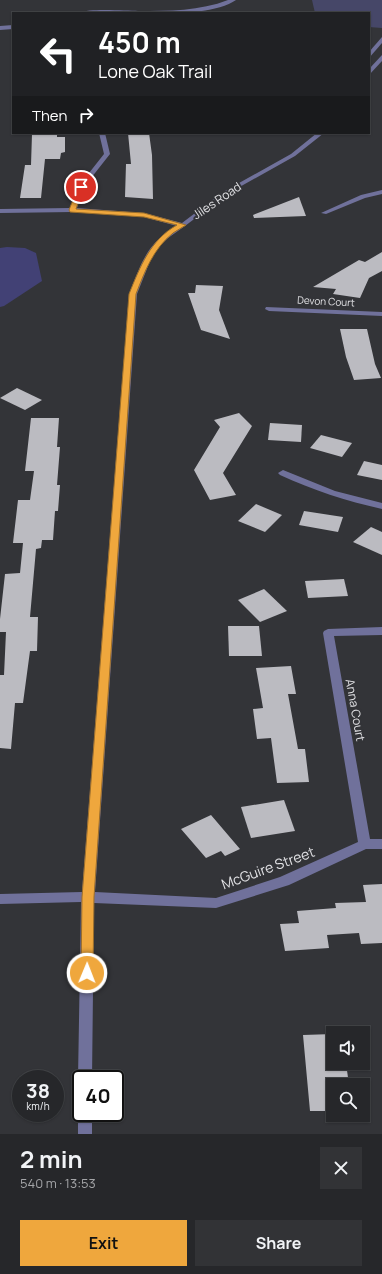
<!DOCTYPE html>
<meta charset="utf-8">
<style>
:root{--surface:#26272a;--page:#323336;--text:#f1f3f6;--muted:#a4a5a8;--line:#424447;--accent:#efa73d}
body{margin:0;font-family:Manrope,sans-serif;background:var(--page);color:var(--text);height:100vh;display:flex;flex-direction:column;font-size:15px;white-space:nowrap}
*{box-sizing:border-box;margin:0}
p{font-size:13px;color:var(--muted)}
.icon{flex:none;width:22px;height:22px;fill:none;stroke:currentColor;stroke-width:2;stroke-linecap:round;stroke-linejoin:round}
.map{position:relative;height:1134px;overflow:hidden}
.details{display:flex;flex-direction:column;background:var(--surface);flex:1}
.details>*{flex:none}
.top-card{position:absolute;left:12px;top:12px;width:358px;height:122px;border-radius:0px;box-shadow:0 1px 3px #0004,0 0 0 1px var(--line);background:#202124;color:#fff;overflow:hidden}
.fabs{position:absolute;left:326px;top:1026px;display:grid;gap:8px}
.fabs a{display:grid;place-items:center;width:44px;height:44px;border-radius:0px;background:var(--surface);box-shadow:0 1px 3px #0004,0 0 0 1px var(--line);font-size:20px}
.speed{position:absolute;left:12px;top:1070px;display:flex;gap:8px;font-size:20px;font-weight:700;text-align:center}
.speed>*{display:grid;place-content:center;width:52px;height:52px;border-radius:50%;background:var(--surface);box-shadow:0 1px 3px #0004,0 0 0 1px var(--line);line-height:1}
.speed small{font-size:10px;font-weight:400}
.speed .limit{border:2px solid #111;border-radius:6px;background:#fff;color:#111}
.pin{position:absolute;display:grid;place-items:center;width:34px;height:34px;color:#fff;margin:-17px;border:2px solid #fff;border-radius:50%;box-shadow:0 1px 4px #0007}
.me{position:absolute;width:44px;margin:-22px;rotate:1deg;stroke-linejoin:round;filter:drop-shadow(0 0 3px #0008)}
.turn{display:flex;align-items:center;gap:14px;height:84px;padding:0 20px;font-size:18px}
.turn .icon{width:52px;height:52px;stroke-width:2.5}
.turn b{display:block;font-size:28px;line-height:34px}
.then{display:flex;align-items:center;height:38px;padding:0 20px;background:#0003;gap:8px;font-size:15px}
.round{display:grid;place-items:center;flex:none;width:42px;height:42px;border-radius:0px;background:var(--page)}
.summary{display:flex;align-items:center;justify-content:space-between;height:68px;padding:0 20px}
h1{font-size:24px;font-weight:700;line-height:30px}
.cta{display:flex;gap:8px;margin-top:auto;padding:8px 20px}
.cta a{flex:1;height:46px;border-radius:0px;background:var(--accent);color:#111;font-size:16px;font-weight:700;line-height:46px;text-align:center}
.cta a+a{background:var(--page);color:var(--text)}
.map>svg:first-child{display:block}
.green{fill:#464768}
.water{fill:#424175}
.building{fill:#bbbbc1}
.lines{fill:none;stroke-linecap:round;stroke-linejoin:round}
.minor{fill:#70719b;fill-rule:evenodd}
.route{fill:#efa73d;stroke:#9b6d28}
.labels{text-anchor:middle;stroke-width:4;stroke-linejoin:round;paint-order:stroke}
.far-street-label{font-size:10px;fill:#e2e2e5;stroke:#333438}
.street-label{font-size:12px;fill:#e2e2e5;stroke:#333438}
.near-street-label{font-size:14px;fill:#e2e2e5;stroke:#333438}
</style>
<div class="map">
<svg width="382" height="1134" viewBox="0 0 382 1134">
<rect width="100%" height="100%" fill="#333438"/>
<path class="green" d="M312 0H382V28L369 27V13H315Z"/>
<path class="water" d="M7 247 25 248 36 253 42 281 4 306 0 307V248Z"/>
<g class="building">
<path d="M39 133H57V137H65V152L61 153 60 159H45L41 198H20L25 165H31L32 134Z"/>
<path d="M128 133H149L152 155 153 199 125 197 126 164H131Z"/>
<path d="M299 197 306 216 254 218 253 215Z"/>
<path d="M382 252V271L369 278 360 298 333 294 336 289 313 287 359 260 365 262Z"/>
<path d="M196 285 223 286 219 310 230 339 201 330 188 293H195Z"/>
<path d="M340 329H367L375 364 381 378 354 380 346 357Z"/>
<path d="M17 388 42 400 25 410 0 398Z"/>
<path d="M239 413 252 426 223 473 236 495 210 500 194 470 220 427 214 420Z"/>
<path d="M31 418H59L57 447H60L57 485H60L58 511H55L53 540H42L41 548 36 549 30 617H38L37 651H30L23 703H15L11 749 0 748V675H4L6 632H0V619L5 574 20 573 23 543H13L18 500H30L34 471H25Z"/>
<path d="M270 423 302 425 301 442 268 440Z"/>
<path d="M321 435 352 443 342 457 310 448Z"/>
<path d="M364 461 382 465V480L357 475Z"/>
<path d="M256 504 282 515 265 532 238 521Z"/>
<path d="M304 511 343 517 338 532 299 525Z"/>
<path d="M371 527 382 532V555L353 542Z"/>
<path d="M344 579 348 596 308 598 305 581Z"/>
<path d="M264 589 287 611 260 622 238 600Z"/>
<path d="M228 626H259L262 656H229Z"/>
<path d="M291 666 296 694H288L298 749H305L309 782 277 783 271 738 257 739 253 709 263 708 256 668Z"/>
<path d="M284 800 295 831 251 838 241 807Z"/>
<path d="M211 815 234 842 240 849 225 856 221 851 206 858 181 829Z"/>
<path d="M382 884V943L361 944 359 933 327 935 329 948 285 951 280 924 299 923 297 911 336 908 335 903 366 902 363 885Z"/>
<path d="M333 1034V1063H346L349 1085H333V1111H310L303 1035Z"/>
</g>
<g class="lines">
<g class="minor">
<path d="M228 0H236C208 20 116 13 80 13 88 8 127 11 138 11 169 11 200 11 228 0Z"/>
<path d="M13 25V29L0 30V26Z"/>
<path d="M382 37V43L369 58V52Z"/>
<path d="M382 55V61L369 75V69Z"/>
<path d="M99 133H105L110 154 84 187 77 208 144 213 182 223 223 192 291 154 317 133H324L295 156 227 194 185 226 168 238 158 247 150 261 137 294 95 892 216 898 280 877 358 842 323 633 324 631 328 629 382 627V635L334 636 370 839H382V849H366L289 885 216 908 94 903 92 1079H81V1084L78 1079 81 902 0 904V894L82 892 129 294C142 262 146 244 177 226L144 217 73 212 0 213V209L70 208 78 187 104 154Z"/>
<path d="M382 190V194L365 198 326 214 321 213 361 195Z"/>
<path d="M266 307 382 312V316L269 311 265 309Z"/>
<path d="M283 470 335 491 382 503V509C346 501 313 490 280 475L278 473Z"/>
<path d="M80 1108H81V1113H92V1134H78V1113Z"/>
</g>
</g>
<path class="route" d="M81 185 84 187 76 209 144 213 186 225C182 228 177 230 173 233 153 249 145 271 136 294L94 897 93 973 91 977 87 978 83 977 81 973 82 897 129 294C140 267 150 240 177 225L144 217 70 212 69 210 78 187Z"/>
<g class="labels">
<g class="far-street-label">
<text transform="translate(326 301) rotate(3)" y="4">Devon Court</text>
</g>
<g class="street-label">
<text transform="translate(217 201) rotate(-34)" y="4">Jiles Road</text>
<text transform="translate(355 710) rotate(80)" y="4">Anna Court</text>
</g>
<g class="near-street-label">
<text transform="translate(268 868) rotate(-20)" y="5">McGuire Street</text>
</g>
</g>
</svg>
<div class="fabs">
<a><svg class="icon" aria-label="sound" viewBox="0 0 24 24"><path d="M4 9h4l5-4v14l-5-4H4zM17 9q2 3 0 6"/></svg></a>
<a><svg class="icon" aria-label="search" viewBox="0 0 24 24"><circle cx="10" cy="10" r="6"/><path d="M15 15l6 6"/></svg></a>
</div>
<div class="speed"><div>38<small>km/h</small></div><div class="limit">40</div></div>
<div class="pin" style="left:81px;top:187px;background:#d93025"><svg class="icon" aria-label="arrive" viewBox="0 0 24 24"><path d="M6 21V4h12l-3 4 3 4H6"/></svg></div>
<svg class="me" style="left:87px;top:973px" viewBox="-20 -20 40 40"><circle r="17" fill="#efa73d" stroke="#fff" stroke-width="3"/><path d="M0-11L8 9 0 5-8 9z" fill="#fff"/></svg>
<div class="top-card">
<div class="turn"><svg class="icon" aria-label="left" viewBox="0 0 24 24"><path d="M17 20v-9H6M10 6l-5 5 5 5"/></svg><div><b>450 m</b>Lone Oak Trail</div></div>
<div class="then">Then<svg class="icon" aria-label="right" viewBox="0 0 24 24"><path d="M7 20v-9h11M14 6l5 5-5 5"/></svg></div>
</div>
</div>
<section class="details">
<div class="summary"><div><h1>2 min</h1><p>540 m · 13:53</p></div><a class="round"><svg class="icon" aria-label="close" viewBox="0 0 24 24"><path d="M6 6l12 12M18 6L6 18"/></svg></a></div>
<div class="cta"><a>Exit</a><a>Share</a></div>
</section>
